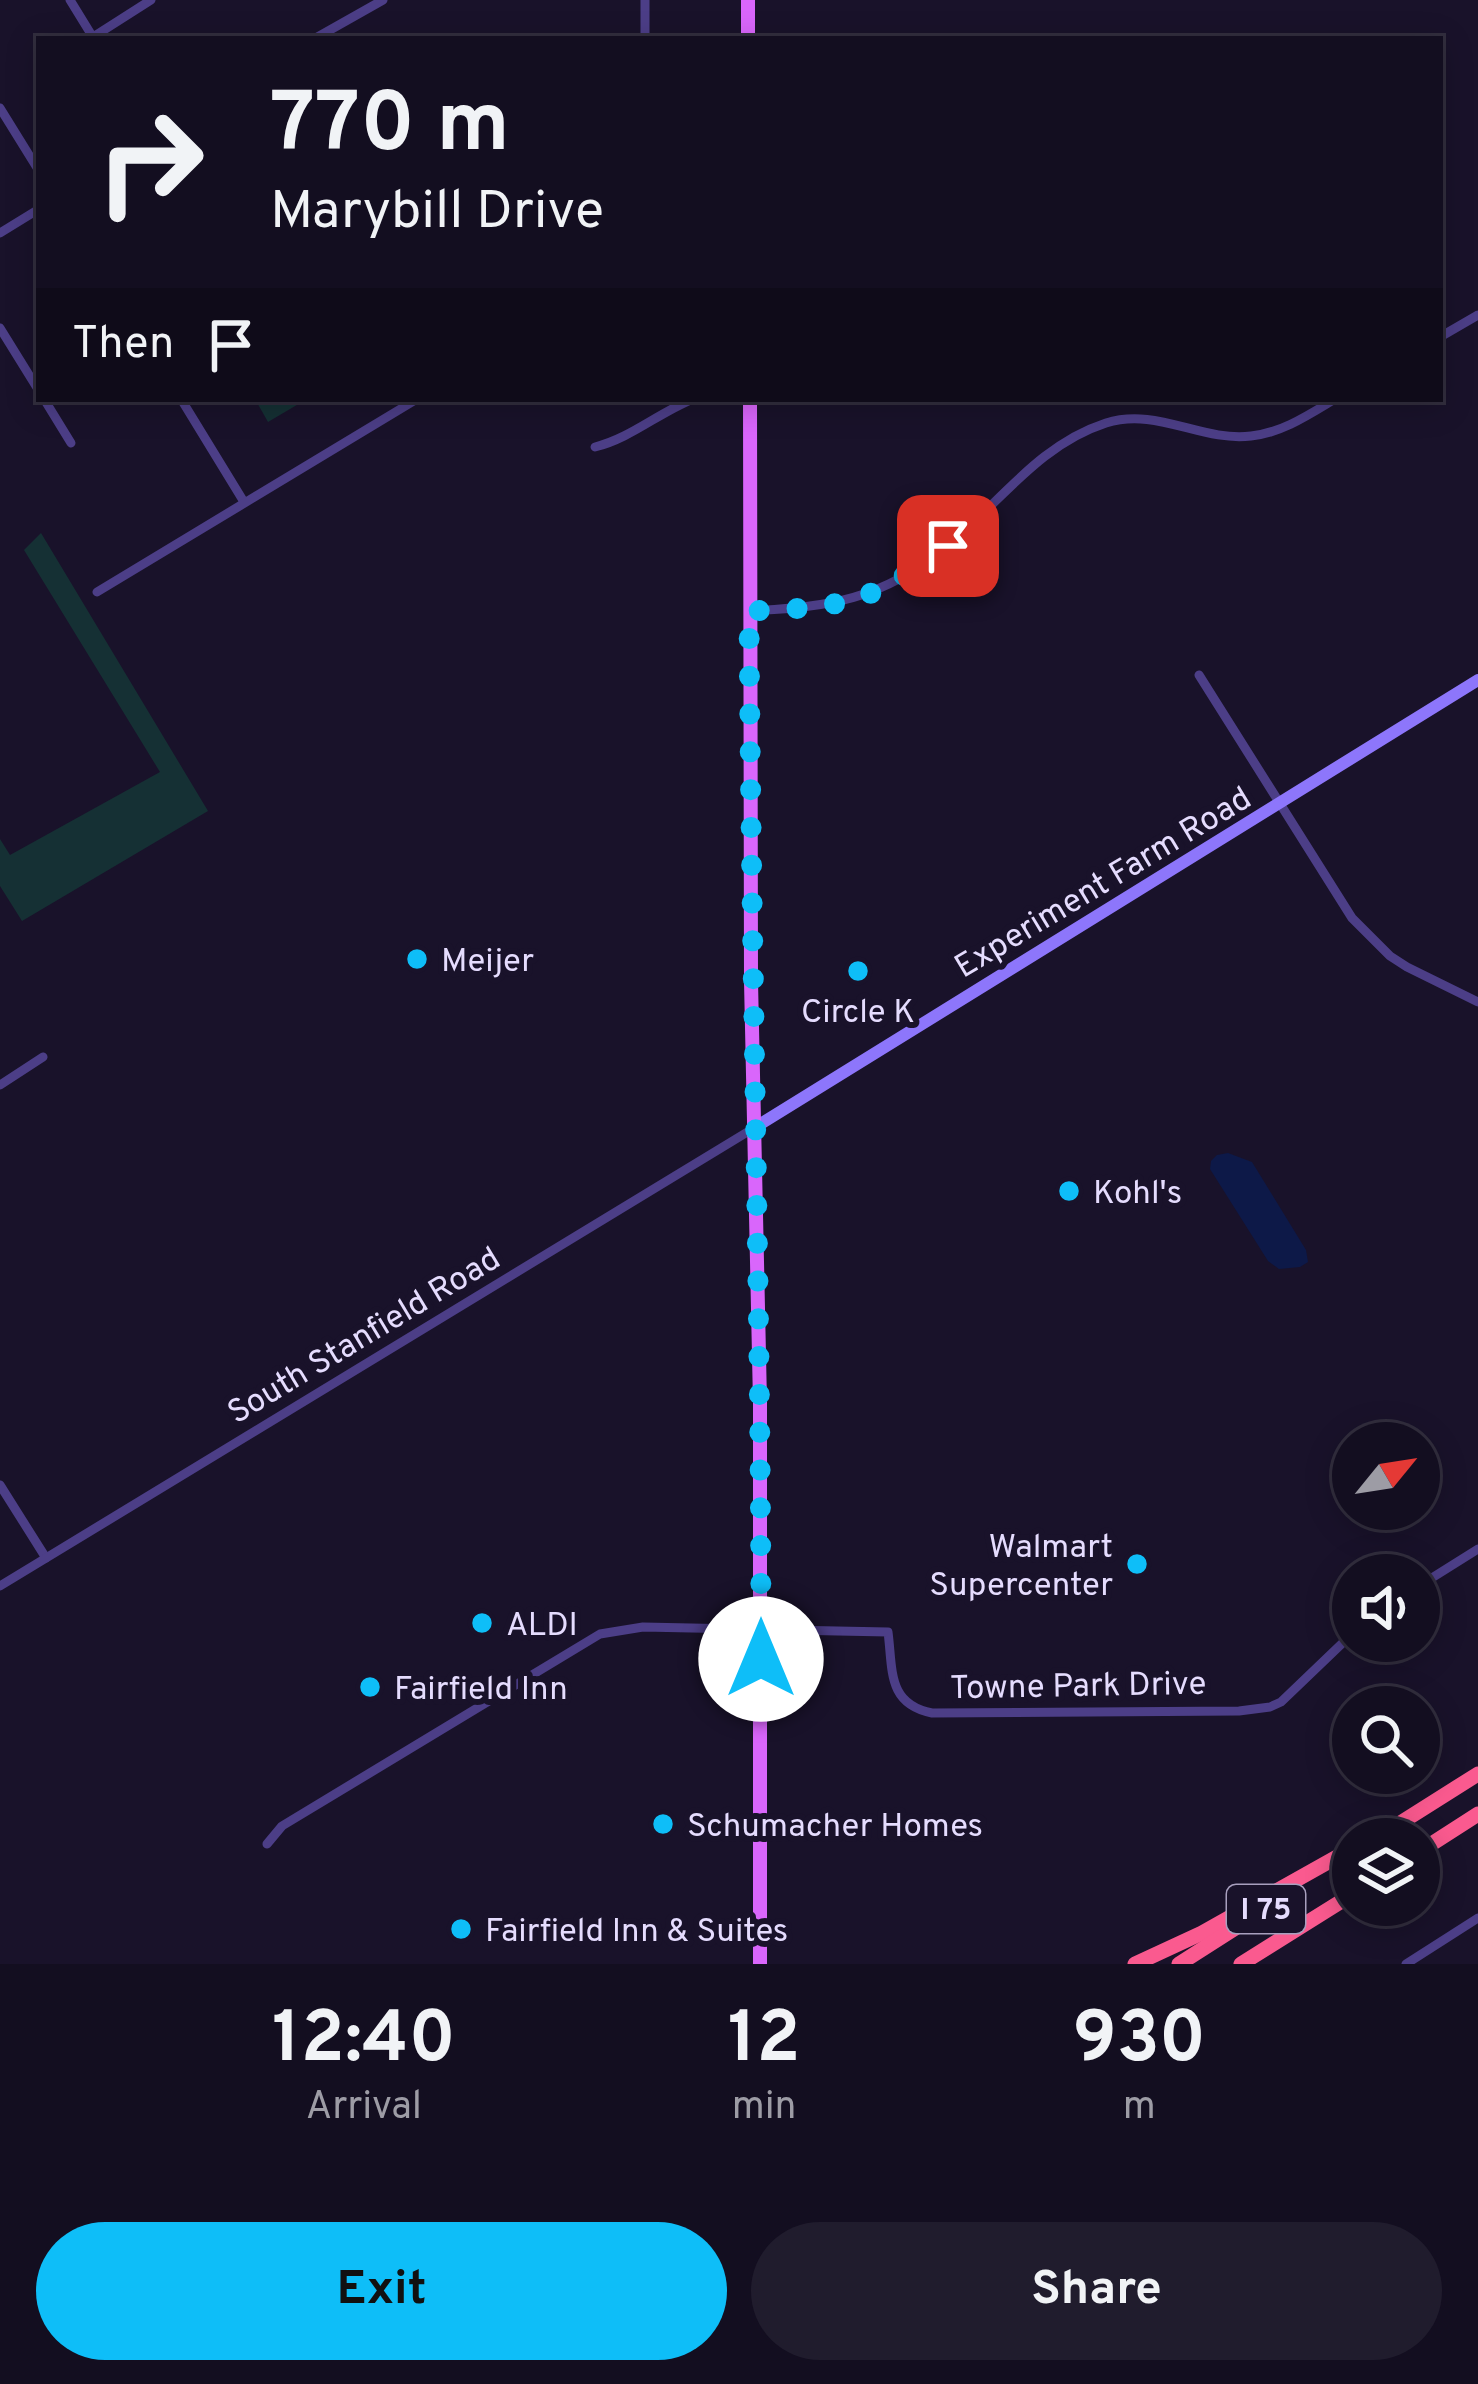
<!DOCTYPE html>
<style>
:root{--surface:#130e20;--page:#201c2d;--text:#f1f3f6;--muted:#9d9ca5;--line:#322e3e;--accent:#0ebef8}
body{margin:0;font-family:Overpass,sans-serif;background:var(--page);color:var(--text);height:100vh;display:flex;flex-direction:column;font-size:45px;white-space:nowrap}
*{box-sizing:border-box;margin:0}
p{font-size:39px;color:var(--muted)}
.icon{flex:none;width:66px;height:66px;fill:none;stroke:currentColor;stroke-width:2;stroke-linecap:round;stroke-linejoin:round}
.map{position:relative;height:1964px;overflow:hidden}
.panel{display:flex;flex-direction:column;background:var(--surface);flex:1}
.panel>*{flex:none}
.top-card{position:absolute;left:36px;top:36px;width:1407px;height:366px;border-radius:0px;box-shadow:0 6px 30px #0003,0 0 0 3px var(--line);background:#130e20;color:var(--text);overflow:hidden}
.needle{width:78px;rotate:60deg}
.controls{position:absolute;left:1332px;top:1422px;display:grid;gap:24px}
.controls a{display:grid;place-items:center;width:108px;height:108px;border-radius:50%;background:var(--surface);box-shadow:0 6px 30px #0003,0 0 0 3px var(--line);font-size:60px}
.pin{position:absolute;display:grid;place-items:center;width:102px;height:102px;color:#fff;margin:-51px;border-radius:24px;box-shadow:0 6px 18px #0006}
.me{position:absolute;width:132px;margin:-66px;rotate:0deg;stroke-linejoin:round;filter:drop-shadow(0 0 9px #0008)}
.turn{display:flex;align-items:center;gap:42px;height:252px;padding:0 36px;font-size:54px}
.turn .icon{width:156px;height:156px;stroke-width:2.5}
.turn b{display:block;font-size:84px;line-height:102px}
.then{display:flex;align-items:center;height:114px;padding:0 36px;background:#0003;gap:24px;font-size:45px}
.eta{display:flex;justify-content:space-evenly;align-items:center;height:204px;text-align:center}
.eta b{font-size:72px;font-weight:700;line-height:84px}
.cta{display:flex;gap:24px;margin-top:auto;padding:24px 36px}
.cta a{flex:1;height:138px;border-radius:72px;background:var(--accent);color:#111;font-size:48px;font-weight:700;line-height:138px;text-align:center}
.cta a+a{background:var(--page);color:var(--text)}
.map>svg:first-child{display:block}
.green{fill:#153034}
.water{fill:#0d1948}
.lines{fill:none;stroke-linecap:round;stroke-linejoin:round}
.street{stroke:#4c3e87;stroke-width:9}
.secondary{stroke:#8d76fb;stroke-width:12}
.primary{stroke:#d966fb;stroke-width:14}
.highway{stroke:#fa5a8f;stroke-width:15}
.route{stroke:#0ebef8;stroke-width:21;stroke-dasharray:0 37.8}
.poi-dot{fill:#0ebef8;stroke:#19122a;stroke-width:4.5}
.labels{text-anchor:middle;stroke-width:12;stroke-linejoin:round;paint-order:stroke}
.shield{fill:#19122a;stroke:#a89fbe;stroke-width:3}
.shield-label{font-size:30px;font-weight:bold;fill:#e5dcfe}
.street-label{font-size:33px;fill:#e5dcfe;stroke:#19122a}
.poi-label{font-size:33px;fill:#e5dcfe;stroke:#19122a;text-anchor:start}
</style>
<div class="map">
<svg width="1478" height="1964" viewBox="0 0 1478 1964">
<rect width="100%" height="100%" fill="#19122a"/>
<g class="green">
<path d="M255 399H307L268 422Z"/>
<path d="M41 533 208 811 22 921 0 886V839L10 855 160 772 24 550Z"/>
</g>
<path class="water" d="M1228 1153 1252 1162 1306 1250 1308 1262 1300 1267 1279 1269 1268 1261 1210 1169 1211 1161 1217 1155Z"/>
<g class="lines">
<g class="street">
<path d="M70 0 94 39"/>
<path d="M645 0V39"/>
<path d="M93 37 151 0"/>
<path d="M314 39 383 0"/>
<path d="M0 108 39 171"/>
<path d="M0 233 39 209"/>
<path d="M0 328 39 391"/>
<path d="M1440 337 1478 315"/>
<path d="M44 399 71 443"/>
<path d="M181 399 244 502"/>
<path d="M595 447C631 438 658 413 693 399"/>
<path d="M97 592 417 399"/>
<path d="M749 611C829 607 882 600 946 547 999 504 1038 445 1106 423 1157 407 1201 442 1251 436 1282 433 1310 414 1335 399"/>
<path d="M1199 675 1352 918 1390 956 1407 967 1478 1002"/>
<path d="M0 1085 43 1057"/>
<path d="M0 1485 46 1558"/>
<path d="M0 1586 754 1128"/>
<path d="M1419 1586 1478 1549"/>
<path d="M267 1844 282 1826 600 1634 643 1627 888 1632C893 1670 887 1704 932 1713L1239 1711 1270 1707 1281 1702 1353 1633"/>
<path d="M1406 1964 1478 1918"/>
</g>
<path class="secondary" d="M754 1128 1478 680"/>
<g class="primary">
<path d="M748 0V39"/>
<path d="M750 399 751 981 760 1402V1964"/>
</g>
<g class="highway">
<path d="M1375 1839 1478 1774"/>
<path d="M1419 1852 1478 1814"/>
<path d="M1135 1964 1202 1933 1353 1848"/>
<path d="M1179 1964 1290 1893"/>
<path d="M1241 1964 1353 1894"/>
</g>
</g>
<g class="lines">
<path class="route" d="M761 1659C761 1310 751 960 749 611 793 609 842 609 882 588 906 576 927 561 948 546"/>
</g>
<g class="poi-dot">
<circle cx="417" cy="959" r="12"/>
<circle cx="858" cy="971" r="12"/>
<circle cx="1069" cy="1191" r="12"/>
<circle cx="1137" cy="1564" r="12"/>
<circle cx="482" cy="1623" r="12"/>
<circle cx="370" cy="1687" r="12"/>
<circle cx="663" cy="1824" r="12"/>
<circle cx="461" cy="1929" r="12"/>
</g>
<g class="labels">
<rect class="shield" x="1227" y="1885" width="78" height="48" rx="9"/>
<g class="shield-label">
<text x="1266" y="1919">I 75</text>
</g>
<g class="street-label">
<text transform="translate(1102 881) rotate(-31)" y="12">Experiment Farm Road</text>
<text transform="translate(363 1334) rotate(-31)" y="12">South Stanfield Road</text>
<text transform="translate(1078 1684) rotate(-1)" y="12">Towne Park Drive</text>
</g>
<g class="poi-label">
<text x="441" y="971">Meijer</text>
<text x="858" y="1022" text-anchor="middle">Circle K</text>
<text x="1093" y="1203">Kohl's</text>
<text x="1113" y="1557" text-anchor="end">Walmart<tspan x="1113" dy="38">Supercenter</tspan></text>
<text x="506" y="1635">ALDI</text>
<text x="394" y="1699">Fairfield Inn</text>
<text x="687" y="1836">Schumacher Homes</text>
<text x="485" y="1941">Fairfield Inn &amp; Suites</text>
</g>
</g>
</svg>
<div class="controls">
<a><svg class="needle" viewBox="-14 -14 28 28"><path d="M0-13l5 13h-10z" fill="#e53935"/><path d="M0 13l5-13h-10z" fill="#9d9ca5"/></svg></a>
<a><svg class="icon" aria-label="sound" viewBox="0 0 24 24"><path d="M4 9h4l5-4v14l-5-4H4zM17 9q2 3 0 6"/></svg></a>
<a><svg class="icon" aria-label="search" viewBox="0 0 24 24"><circle cx="10" cy="10" r="6"/><path d="M15 15l6 6"/></svg></a>
<a><svg class="icon" aria-label="layers" viewBox="0 0 24 24"><path d="M12 4l9 5-9 5-9-5zM3 14l9 5 9-5"/></svg></a>
</div>
<div class="pin" style="left:948px;top:546px;background:#d93025"><svg class="icon" aria-label="arrive" viewBox="0 0 24 24"><path d="M6 21V4h12l-3 4 3 4H6"/></svg></div>
<svg class="me" style="left:761px;top:1659px" viewBox="-20 -20 40 40"><circle r="19" fill="#fff"/><path d="M0-13L10 11 0 6-10 11z" fill="#0ebef8"/></svg>
<div class="top-card">
<div class="turn"><svg class="icon" aria-label="right" viewBox="0 0 24 24"><path d="M7 20v-9h11M14 6l5 5-5 5"/></svg><div><b>770 m</b>Marybill Drive</div></div>
<div class="then">Then<svg class="icon" aria-label="arrive" viewBox="0 0 24 24"><path d="M6 21V4h12l-3 4 3 4H6"/></svg></div>
</div>
</div>
<section class="panel">
<div class="eta">
<div><b>12:40</b><p>Arrival</p></div>
<div><b>12</b><p>min</p></div>
<div><b>930</b><p>m</p></div>
</div>
<div class="cta"><a>Exit</a><a>Share</a></div>
</section>
